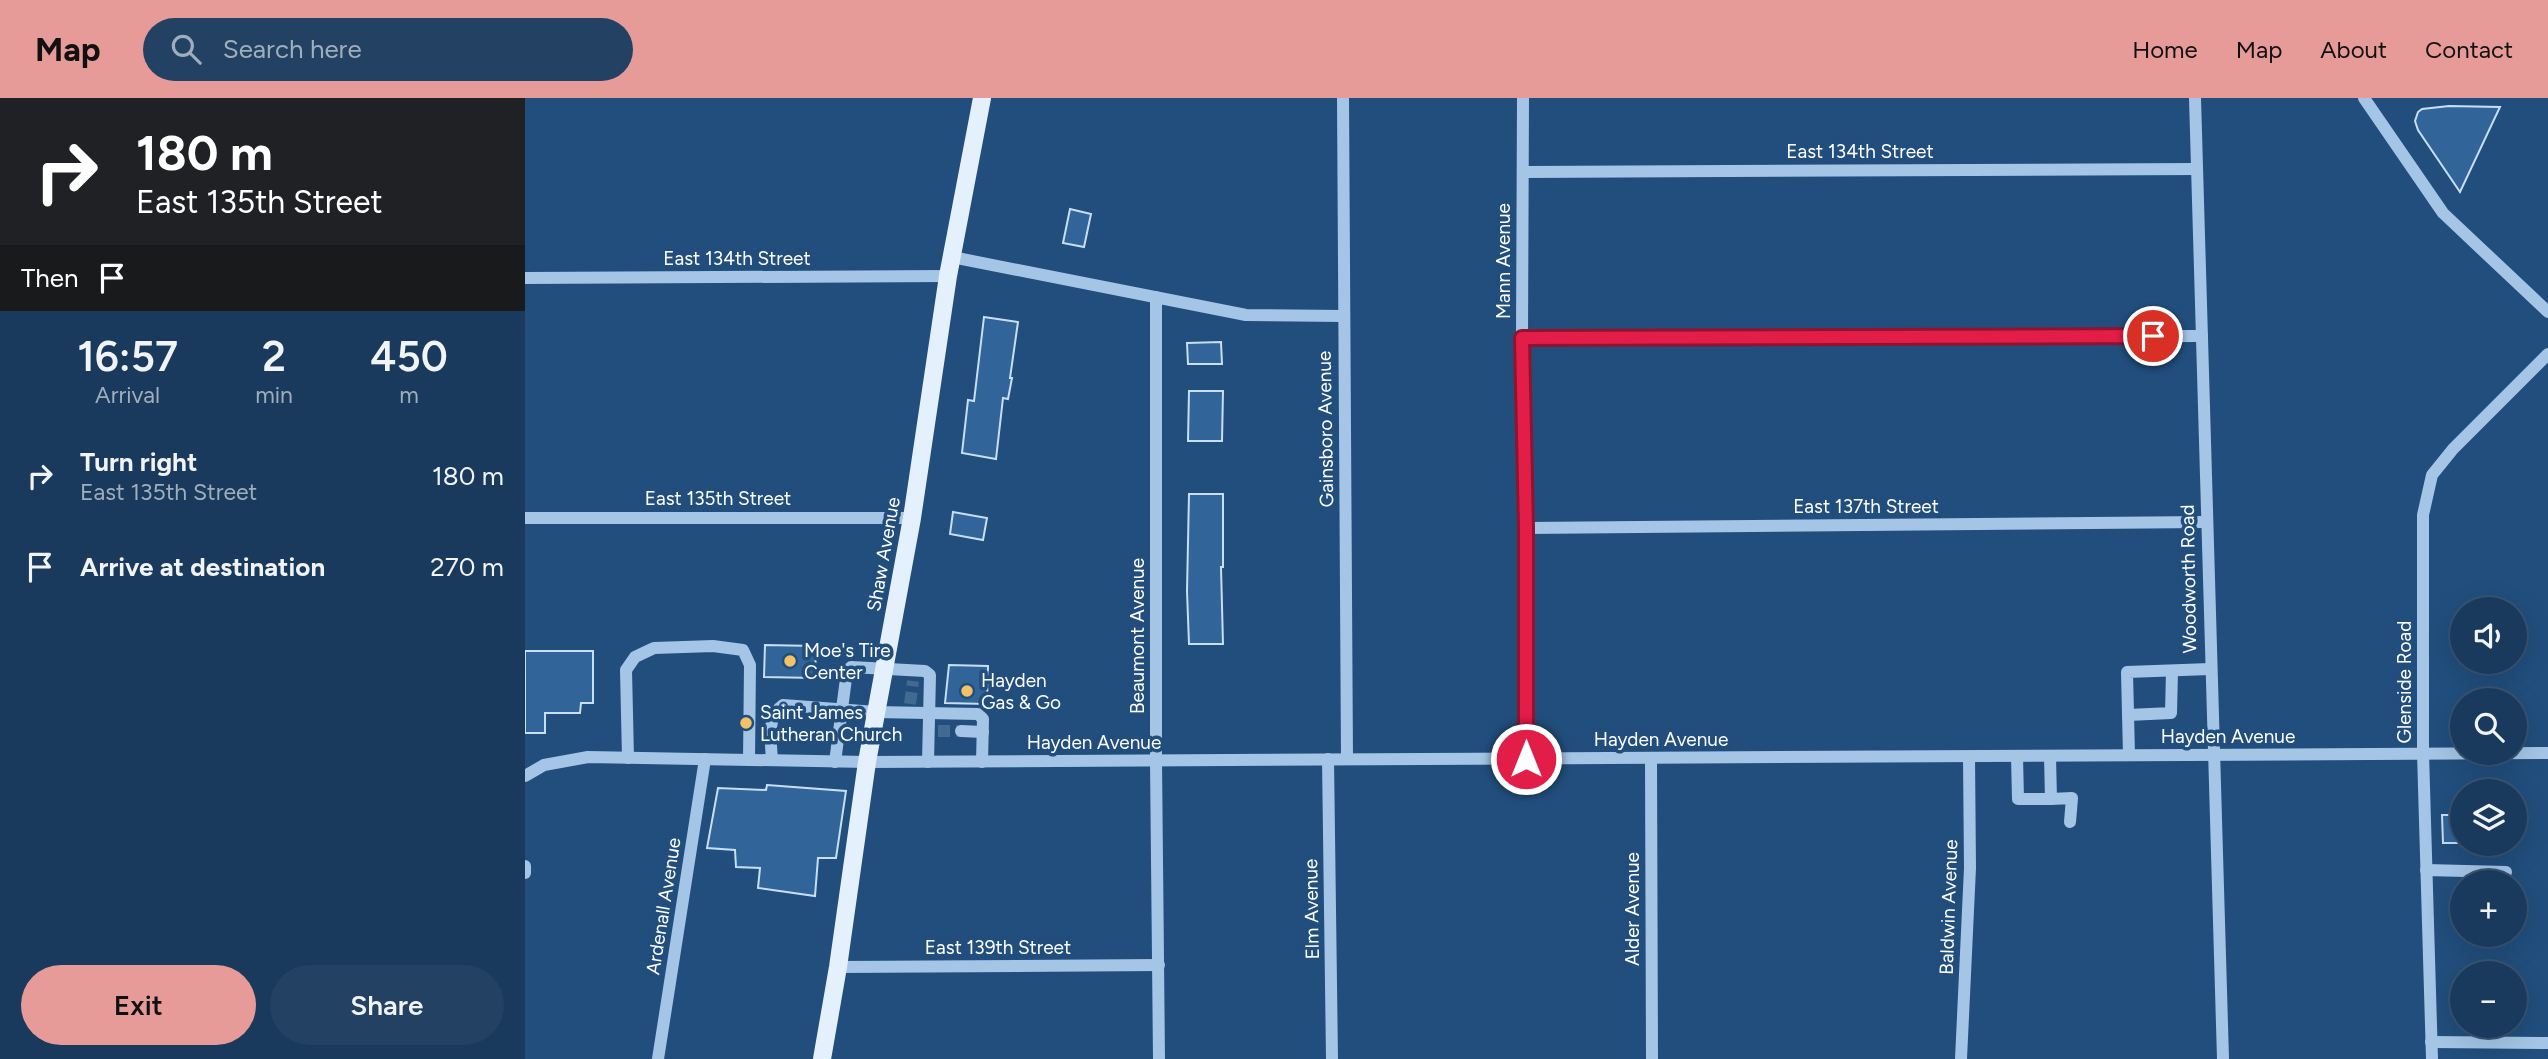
<!DOCTYPE html>
<meta charset="utf-8">
<style>
:root{--surface:#193a5d;--page:#224163;--text:#f1f3f6;--muted:#9fadbc;--line:#375472;--accent:#e69b98}
body{margin:0;font-family:Figtree,sans-serif;background:var(--page);color:var(--text);height:100vh;display:flex;flex-direction:column;font-size:26px;white-space:nowrap}
*{box-sizing:border-box;margin:0}
p{font-size:23px;color:var(--muted)}
.icon{flex:none;width:38px;height:38px;fill:none;stroke:currentColor;stroke-width:2;stroke-linecap:round;stroke-linejoin:round}
.map{position:relative;flex:1;overflow:hidden}
.sheet{display:flex;flex-direction:column;background:var(--surface);width:525px}
.sheet>*{flex:none}
.hud{background:#202124;color:#fff;overflow:hidden}
.tools{position:absolute;left:1925px;top:499px;display:grid;gap:14px}
.tools a{display:grid;place-items:center;width:77px;height:77px;border-radius:50%;background:var(--surface);box-shadow:0 7px 28px #0002,0 0 0 2px var(--line);font-size:35px}
.pin{position:absolute;display:grid;place-items:center;width:60px;height:60px;color:#fff;margin:-30px;border:4px solid #fff;border-radius:50%;box-shadow:0 2px 7px #0007}
.me{position:absolute;width:77px;margin:-38px;rotate:0deg;stroke-linejoin:round;filter:drop-shadow(0 0 5px #0008)}
.turn{display:flex;align-items:center;gap:24px;height:147px;padding:0 21px;font-size:32px}
.turn .icon{width:91px;height:91px;stroke-width:2.5}
.turn b{display:block;font-size:49px;line-height:60px}
.then{display:flex;align-items:center;height:66px;padding:0 21px;background:#0003;gap:14px;font-size:26px}
.eta{display:flex;justify-content:space-evenly;align-items:center;height:119px;text-align:center}
.eta b{font-size:42px;font-weight:600;line-height:49px}
.action{display:flex;gap:14px;margin-top:auto;padding:14px 21px}
.action a{flex:1;height:80px;border-radius:42px;background:var(--accent);color:#111;font-size:28px;font-weight:600;line-height:80px;text-align:center}
.action a+a{background:var(--page);color:var(--text)}
ul{padding:0;list-style:none}
li{display:flex;align-items:center;gap:21px;height:91px;padding:0 21px}
li div{flex:1}
li b{display:block;font-size:26px}
li em{font-style:normal}
header{display:flex;align-items:center;gap:42px;box-sizing:border-box;height:98px;padding:0 35px;background:var(--accent);color:#111}
header strong{font-size:33px}
nav{display:flex;gap:38px;margin-inline-start:auto;font-size:24px}
.search{width:490px;height:63px;background:var(--page);display:flex;align-items:center;gap:18px;box-sizing:border-box;padding:0 24px;border-radius:38px;color:var(--muted);font-size:26px}
main{display:flex;flex:1;min-height:0}
.map>svg:first-child{display:block}
.building{fill:#31659a;stroke:#c7def5;stroke-width:2}
.lines{fill:none;stroke-linecap:round;stroke-linejoin:round}
.minor-tunnel{stroke:#426990;stroke-width:12;stroke-dasharray:12 6;stroke-linecap:butt}
.minor{stroke:#a4c5e6;stroke-width:12}
.major{stroke:#e5f0fd;stroke-width:18}
.route-casing{stroke:#92132f;stroke-width:18}
.route{stroke:#e11d48;stroke-width:12}
.poi-dot{fill:#f3c266;stroke:#214e7c;stroke-width:2.5}
.labels{text-anchor:middle;stroke-width:7;stroke-linejoin:round;paint-order:stroke}
.street-label{font-size:19px;fill:#fff;stroke:#214e7c}
.poi-label{font-size:19px;fill:#fff;stroke:#214e7c;text-anchor:start}
</style>
<header>
<strong>Map</strong>
<div class="search"><svg class="icon" aria-label="search" viewBox="0 0 24 24"><circle cx="10" cy="10" r="6"/><path d="M15 15l6 6"/></svg>Search here</div>
<nav><a>Home</a><a>Map</a><a>About</a><a>Contact</a></nav>
</header>
<main>
<section class="sheet">
<div class="hud">
<div class="turn"><svg class="icon" aria-label="right" viewBox="0 0 24 24"><path d="M7 20v-9h11M14 6l5 5-5 5"/></svg><div><b>180 m</b>East 135th Street</div></div>
<div class="then">Then<svg class="icon" aria-label="arrive" viewBox="0 0 24 24"><path d="M6 21V4h12l-3 4 3 4H6"/></svg></div>
</div>
<div class="eta">
<div><b>16:57</b><p>Arrival</p></div>
<div><b>2</b><p>min</p></div>
<div><b>450</b><p>m</p></div>
</div>
<ul>
<li><svg class="icon" aria-label="right" viewBox="0 0 24 24"><path d="M7 20v-9h11M14 6l5 5-5 5"/></svg><div><b>Turn right</b><p>East 135th Street</p></div><em>180 m</em></li>
<li><svg class="icon" aria-label="arrive" viewBox="0 0 24 24"><path d="M6 21V4h12l-3 4 3 4H6"/></svg><div><b>Arrive at destination</b></div><em>270 m</em></li>
</ul>
<div class="action"><a>Exit</a><a>Share</a></div>
</section>
<div class="map">
<svg width="2023" height="961" viewBox="0 0 2023 961">
<rect width="100%" height="100%" fill="#214e7c"/>
<g class="building">
<path d="M1924 8 1975 9 1935 94 1893 32 1890 23 1893 14 1897 11Z"/>
<path d="M545 111 566 116 559 149 538 145Z"/>
<path d="M459 219 493 224 485 280H487L483 301 478 300 471 361 437 355 443 302 449 303Z"/>
<path d="M696 244 697 266H663L662 245Z"/>
<path d="M664 293H698L697 343H663Z"/>
<path d="M664 396H698V469H696L698 546H664L662 493Z"/>
<path d="M428 414 462 420 458 442 425 436Z"/>
<path d="M240 547 291 548 290 580 239 579Z"/>
<path d="M0 553H68V605H56L55 615H20V635H0Z"/>
<path d="M424 567 463 568 462 606 420 605Z"/>
<path d="M242 687 321 693 311 760H293L290 798 233 790 235 770 211 769 210 752 182 750 193 690 241 692Z"/>
<path d="M1917 717H1937V745H1918Z"/>
</g>
<g class="lines">
<g class="minor-tunnel">
<path d="M385 606 388 583"/>
<path d="M413 633H436"/>
</g>
<g class="minor">
<path d="M818 0 822 661"/>
<path d="M998 0 997 240 1001 430V661"/>
<path d="M1670 0 1698 961"/>
<path d="M1839 0 1918 115 2023 214"/>
<path d="M998 74 1672 71"/>
<path d="M427 159 721 217 818 218"/>
<path d="M0 180 423 178"/>
<path d="M631 199V663L634 961"/>
<path d="M997 240 1677 238"/>
<path d="M0 420H387"/>
<path d="M1001 430 1681 424"/>
<path d="M1603 617 1646 615 1647 573"/>
<path d="M436 633 458 634"/>
<path d="M1604 657 1602 574 1685 571"/>
<path d="M1492 658 1493 701H1526L1525 658"/>
<path d="M103 660 101 572 110 559 129 550 188 548 218 552 225 567 224 662"/>
<path d="M803 661 807 961"/>
<path d="M1126 661 1127 961"/>
<path d="M247 662C246 644 241 618 258 607L351 614 453 616 458 621 457 664"/>
<path d="M310 664 322 573 326 569 400 573 405 577 403 664"/>
<path d="M0 678 19 667 63 659 342 664 2023 655"/>
<path d="M1526 701 1547 700 1545 724"/>
<path d="M0 768V775"/>
<path d="M1901 772 1981 774"/>
<path d="M313 869 634 867"/>
<path d="M1906 944 2023 945"/>
<path d="M133 961 180 661"/>
<path d="M1436 961 1445 770 1444 659"/>
<path d="M1907 961 1898 655V417L1907 377 1928 351 2023 256"/>
</g>
<path class="major" d="M297 961 313 869 342 664 387 420 423 178 457 0"/>
</g>
<g class="lines">
<g class="route-casing">
<path id="route" d="M1001 661V430L997 240 1628 238"/>
</g>
<use href="#route" class="route"/>
</g>
<g class="poi-dot">
<circle cx="265" cy="563" r="7"/>
<circle cx="442" cy="593" r="7"/>
<circle cx="221" cy="625" r="7"/>
</g>
<g class="labels">
<g class="street-label">
<text x="1335" y="60">East 134th Street</text>
<text x="212" y="167">East 134th Street</text>
<text transform="translate(978 163) rotate(-90)" y="7">Mann Avenue</text>
<text transform="translate(800 331) rotate(-91)" y="7">Gainsboro Avenue</text>
<text x="193" y="407">East 135th Street</text>
<text x="1341" y="415">East 137th Street</text>
<text transform="translate(358 456) rotate(-80)" y="7">Shaw Avenue</text>
<text transform="translate(1663 481) rotate(-91)" y="7">Woodworth Road</text>
<text transform="translate(612 538) rotate(-90)" y="7">Beaumont Avenue</text>
<text transform="translate(1879 584) rotate(-90)" y="7">Glenside Road</text>
<text x="1703" y="645">Hayden Avenue</text>
<text x="1136" y="648">Hayden Avenue</text>
<text x="569" y="651">Hayden Avenue</text>
<text transform="translate(138 808) rotate(-81)" y="7">Ardenall Avenue</text>
<text transform="translate(1423 809) rotate(-88)" y="7">Baldwin Avenue</text>
<text transform="translate(786 811) rotate(-91)" y="7">Elm Avenue</text>
<text transform="translate(1107 811) rotate(-90)" y="7">Alder Avenue</text>
<text x="473" y="856">East 139th Street</text>
</g>
<g class="poi-label">
<text x="279" y="559">Moe's Tire<tspan x="279" dy="22">Center</tspan></text>
<text x="456" y="589">Hayden<tspan x="456" dy="22">Gas &amp; Go</tspan></text>
<text x="235" y="621">Saint James<tspan x="235" dy="22">Lutheran Church</tspan></text>
</g>
</g>
</svg>
<div class="tools">
<a><svg class="icon" aria-label="sound" viewBox="0 0 24 24"><path d="M4 9h4l5-4v14l-5-4H4zM17 9q2 3 0 6"/></svg></a>
<a><svg class="icon" aria-label="search" viewBox="0 0 24 24"><circle cx="10" cy="10" r="6"/><path d="M15 15l6 6"/></svg></a>
<a><svg class="icon" aria-label="layers" viewBox="0 0 24 24"><path d="M12 4l9 5-9 5-9-5zM3 14l9 5 9-5"/></svg></a>
<a>+</a>
<a>−</a>
</div>
<div class="pin" style="left:1628px;top:238px;background:#d93025"><svg class="icon" aria-label="arrive" viewBox="0 0 24 24"><path d="M6 21V4h12l-3 4 3 4H6"/></svg></div>
<svg class="me" style="left:1001px;top:661px" viewBox="-20 -20 40 40"><circle r="17" fill="#e11d48" stroke="#fff" stroke-width="3"/><path d="M0-11L8 9 0 5-8 9z" fill="#fff"/></svg>
</div>
</main>
